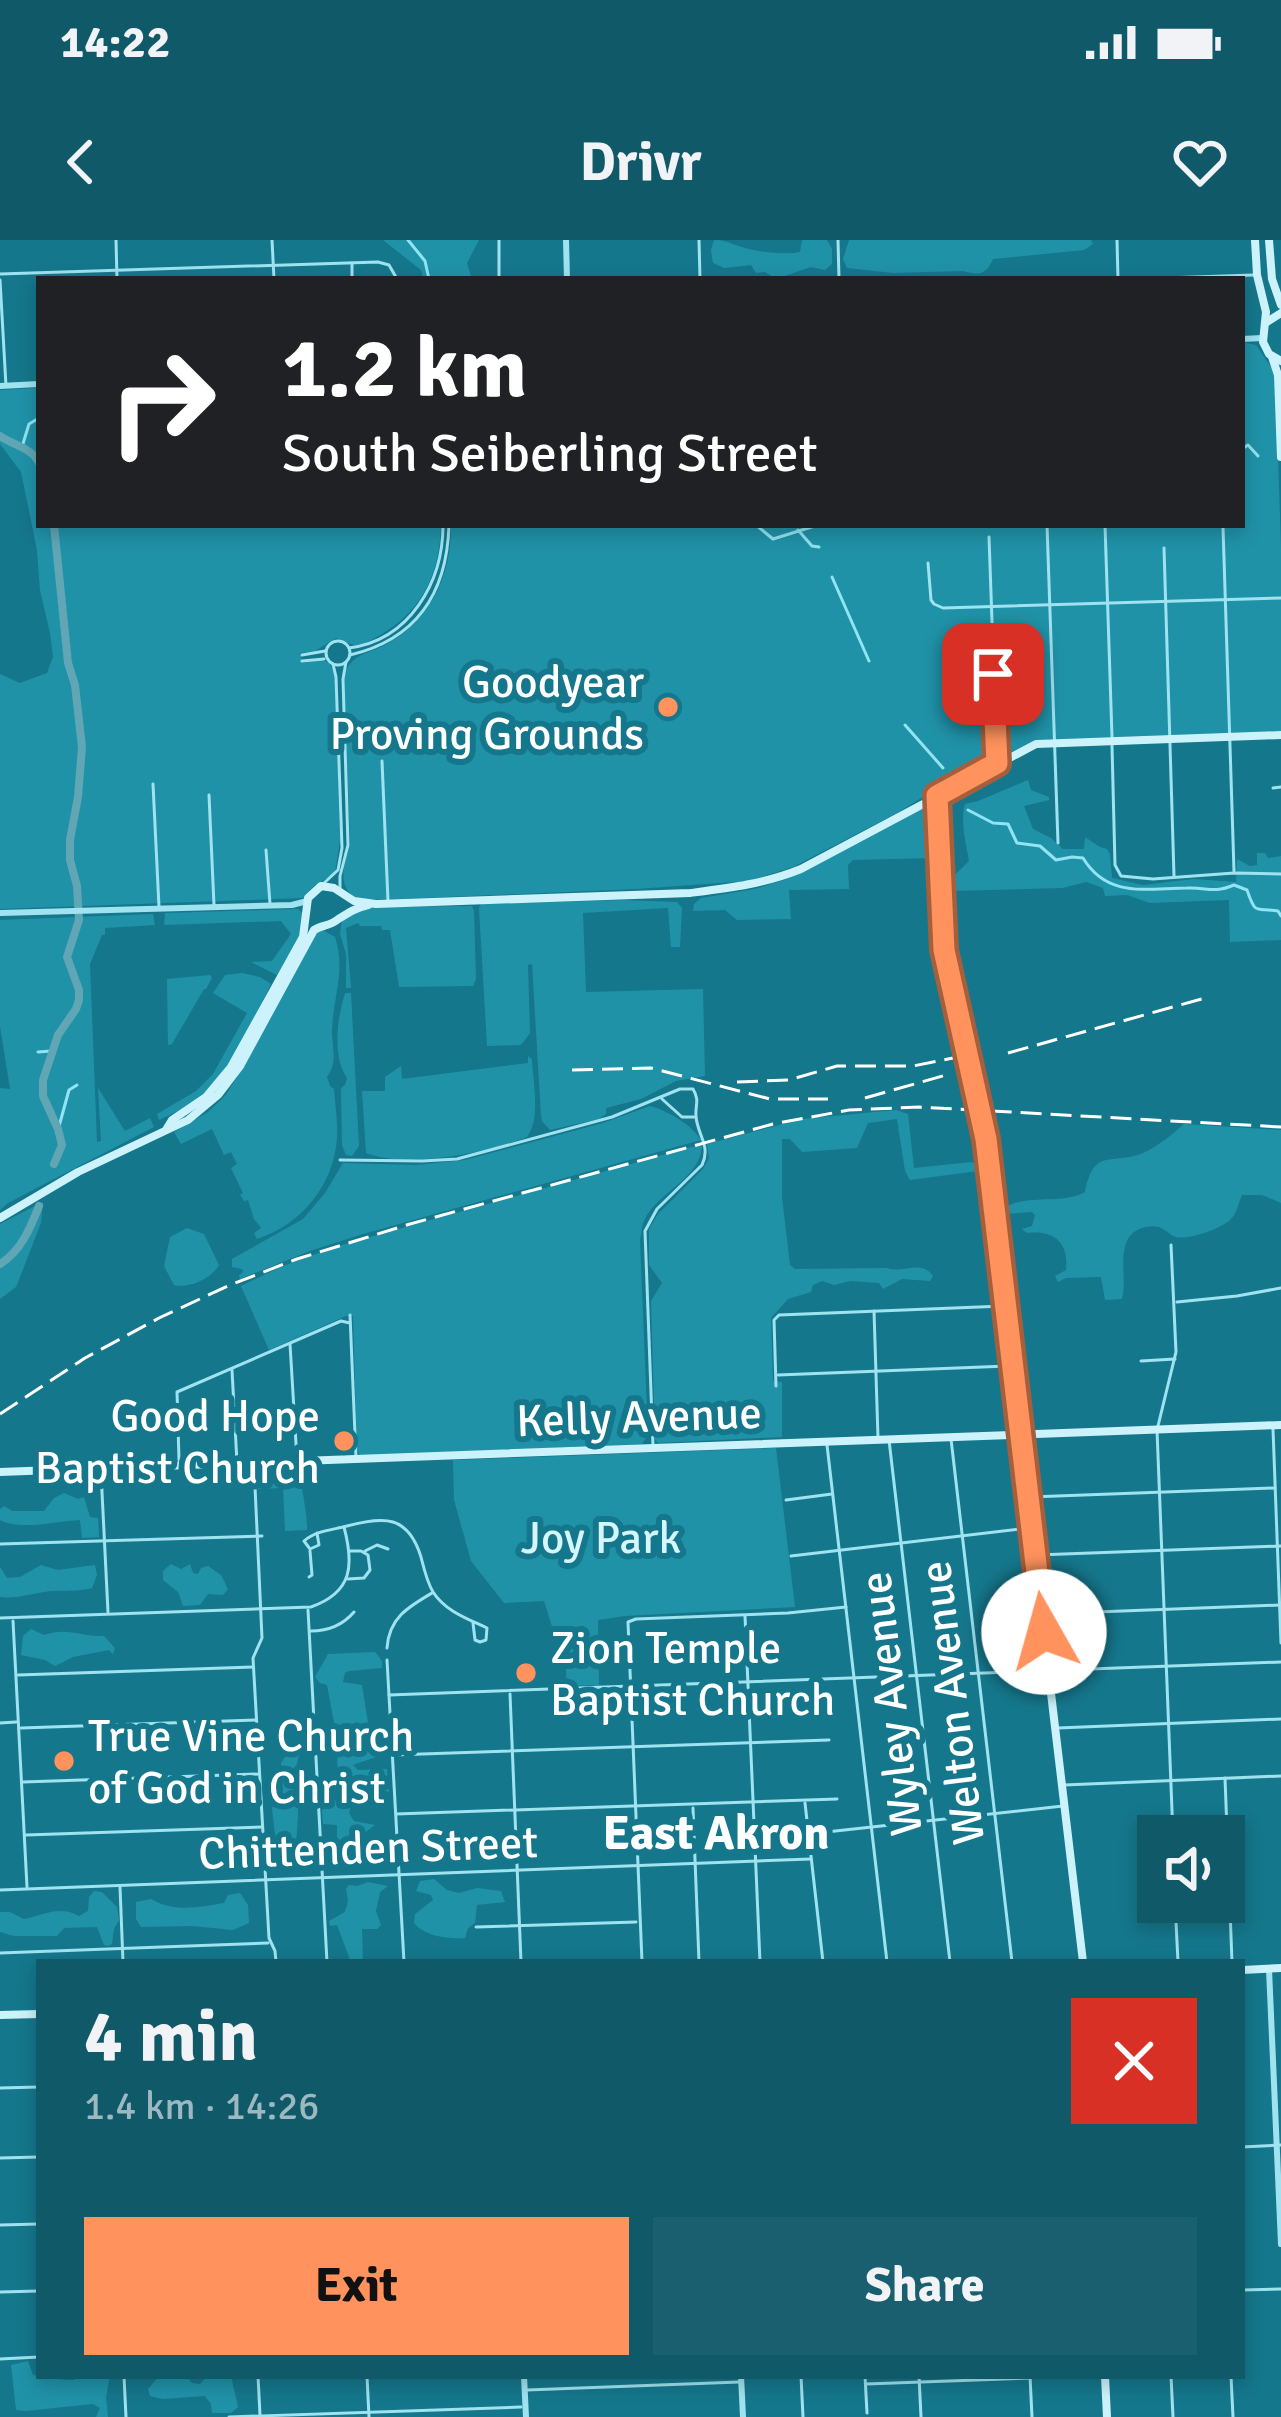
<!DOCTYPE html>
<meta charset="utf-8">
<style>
:root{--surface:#105969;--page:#195f6f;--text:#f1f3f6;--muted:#9cb8c0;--accent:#ff925d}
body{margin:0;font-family:Signika,sans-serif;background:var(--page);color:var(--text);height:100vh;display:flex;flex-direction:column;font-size:45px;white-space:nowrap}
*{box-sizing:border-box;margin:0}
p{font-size:39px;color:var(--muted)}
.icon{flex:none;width:66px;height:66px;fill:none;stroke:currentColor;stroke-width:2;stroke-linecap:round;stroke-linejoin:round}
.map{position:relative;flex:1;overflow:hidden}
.panel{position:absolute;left:36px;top:1719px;width:1209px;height:420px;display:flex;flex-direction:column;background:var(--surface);border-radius:0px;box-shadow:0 6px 18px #0003}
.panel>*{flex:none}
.hud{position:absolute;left:36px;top:36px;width:1209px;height:252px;border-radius:0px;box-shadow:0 6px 18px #0003;background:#202124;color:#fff;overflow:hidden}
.fabs{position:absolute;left:1137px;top:1575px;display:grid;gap:24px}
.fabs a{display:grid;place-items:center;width:108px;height:108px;border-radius:0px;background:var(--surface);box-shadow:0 6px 18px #0003;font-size:60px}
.pin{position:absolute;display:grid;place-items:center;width:102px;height:102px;color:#fff;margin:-51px;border-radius:24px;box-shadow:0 6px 18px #0006}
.me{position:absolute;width:132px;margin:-66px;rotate:353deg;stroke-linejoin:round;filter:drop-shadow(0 0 9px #0008)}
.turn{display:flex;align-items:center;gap:42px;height:252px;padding:0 48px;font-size:54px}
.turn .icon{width:156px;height:156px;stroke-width:2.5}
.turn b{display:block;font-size:84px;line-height:102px}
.round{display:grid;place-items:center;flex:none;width:126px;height:126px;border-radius:0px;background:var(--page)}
.headline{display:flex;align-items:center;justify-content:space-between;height:204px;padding:0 48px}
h1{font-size:72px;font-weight:700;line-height:90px}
.primary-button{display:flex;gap:24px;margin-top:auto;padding:24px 48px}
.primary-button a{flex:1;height:138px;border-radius:0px;background:var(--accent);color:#111;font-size:48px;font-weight:700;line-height:138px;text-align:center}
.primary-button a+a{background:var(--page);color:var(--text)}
.status{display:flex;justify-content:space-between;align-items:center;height:84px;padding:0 60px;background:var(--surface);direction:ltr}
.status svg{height:33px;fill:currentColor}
header{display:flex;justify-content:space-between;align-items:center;height:156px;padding:0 48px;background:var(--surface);font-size:54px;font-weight:700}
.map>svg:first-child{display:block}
.green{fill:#2092a8}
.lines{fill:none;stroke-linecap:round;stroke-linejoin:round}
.stream{stroke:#91e4f3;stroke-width:3}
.river{stroke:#60a6b4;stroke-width:8}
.minor{stroke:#9fe3f0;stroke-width:3}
.tertiary{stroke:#9fe3f0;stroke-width:6}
.secondary{stroke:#ccf3fb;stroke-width:8}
.rail{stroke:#fff;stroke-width:3;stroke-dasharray:21 9;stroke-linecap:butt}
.route-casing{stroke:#a65f3c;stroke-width:30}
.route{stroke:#ff925d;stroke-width:21}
.poi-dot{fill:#ff925d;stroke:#15778c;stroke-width:4.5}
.labels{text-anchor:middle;stroke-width:12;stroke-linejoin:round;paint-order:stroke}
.poi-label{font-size:45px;fill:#fff;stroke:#15778c;text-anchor:end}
.street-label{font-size:45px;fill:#fff;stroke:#15778c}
.park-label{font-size:45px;fill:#d4f6fc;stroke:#15778c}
.neighbourhood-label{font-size:48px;font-weight:bold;fill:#fff;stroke:#15778c}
</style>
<div class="status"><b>14:22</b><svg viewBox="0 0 49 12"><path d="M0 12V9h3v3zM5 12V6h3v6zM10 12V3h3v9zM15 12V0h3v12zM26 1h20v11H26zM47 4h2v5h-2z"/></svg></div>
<header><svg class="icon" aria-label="back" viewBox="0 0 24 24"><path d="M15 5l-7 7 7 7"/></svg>Drivr<svg class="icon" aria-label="heart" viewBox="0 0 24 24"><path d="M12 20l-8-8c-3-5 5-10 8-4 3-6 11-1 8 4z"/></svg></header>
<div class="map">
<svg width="1281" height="2177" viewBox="0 0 1281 2177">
<rect width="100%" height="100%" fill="#15778c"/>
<g class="green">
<path d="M383 0H479L467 23 472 39H423L421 30Z"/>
<path d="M714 0C728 0 733 5 745 8 757 12 789 15 800 12L802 0H827L832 9V24L825 30 811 27 776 39 765 32 756 33 751 25 724 28 713 23 711 10Z"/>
<path d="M849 0H1091L1093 4 1084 10 993 19C987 34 979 36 963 31L893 33 847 28 843 19Z"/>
<path d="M1242 102 1256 105 1275 133 1281 306V491L1035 500 931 552 897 573 793 627 749 641 636 649 400 659H357C335 645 345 624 350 603L344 438C349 414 366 415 385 405 431 381 452 334 451 285H1242Z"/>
<path d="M39 148V285H441C440 332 423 371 380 395 373 399 363 406 354 405 348 404 342 400 336 398L315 411 300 413 303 423 320 420 329 422 335 434 340 600 335 633 314 646 303 658 0 669V434L20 443 47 433 53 417 50 393 40 350 37 310 21 232 0 204V150Z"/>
<path d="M1028 540 1031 550 1049 557V560L1024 566 1033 589 1051 598 1063 609H1084L1085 597 1100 607 1107 609 1110 614 1112 638 1143 645 1194 639 1236 642 1237 619 1250 626 1257 625V613H1265L1268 618 1281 616V700L1230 702 1229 660 1150 663 1127 655 1105 656 1103 648 1086 642 1063 648 950 651 948 642 969 621C966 603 960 581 965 564L978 561Z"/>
<path d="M927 566 931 571 934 617 931 618 853 620 848 625 849 649 789 650 791 679 737 680 725 670 693 671 694 664 701 658 755 649 784 640Z"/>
<path d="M621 660 677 662 682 668 680 707H671L668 668 583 673 586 752 703 749 705 836 676 841 641 859 606 868V874L599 879 550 890 542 881 541 875 532 724 528 725 530 793 521 805 487 806 479 668 481 664Z"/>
<path d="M472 666 474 671 476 739 473 746 399 747 390 690H382L381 686H360L358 683 346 688 351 748H346V714L340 694 342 680 365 667Z"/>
<path d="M298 669 304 674 303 694 277 735 251 722 272 721 291 694 281 681 164 685 165 673Z"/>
<path d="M153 674 155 685 105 688V695H102L90 724 97 902 101 901 98 848 125 891 150 878 154 887 8 963 0 970V848L10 849 0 786V680Z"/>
<path d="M321 689 335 697C346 730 333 758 332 791 332 808 338 823 327 837L330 846 334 849C335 865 338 882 337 898 334 945 301 985 257 999L254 993 261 988 254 979 248 960 244 961 240 955 243 953 231 928 237 924 231 912 224 915 212 889 181 904 174 892 208 872 225 856 244 826 310 698Z"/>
<path d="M242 733 260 737 271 744C252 782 234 829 201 858 189 868 173 873 159 880L157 874 196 851 213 834 247 773 213 753 225 735Z"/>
<path d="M210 735 212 738 206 749H204L172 804 168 805 167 739Z"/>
<path d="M345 753H351L359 906 352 916 346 915 342 905 341 848 345 845 347 838C332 816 337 779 345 753Z"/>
<path d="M528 816 532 819C533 843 541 878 527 897 486 913 407 929 366 913L362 851H385V837L401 826 402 839 528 823Z"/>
<path d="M650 866C668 871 691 884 701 900L363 994 310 1011 240 1039 239 1035 243 1032 242 1029 232 1027V1019L303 979 325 953 343 923 416 925 465 920 603 883Z"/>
<path d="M896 870 908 874 914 928 972 922 981 926 978 931 910 940 905 931 897 879 868 883 857 908 802 912 790 899H782V957L790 1025 795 1029 887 1028C904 1034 921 1019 933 1036L930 1041 902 1039 883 1049 879 1043 850 1041 834 1045 822 1041 813 1045 811 1052 788 1059 771 1078 773 1141 782 1142V1197L658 1203 655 1200 651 1061 662 1043 649 1025V989L658 974 703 929 709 918 707 904 802 879Z"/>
<path d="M1184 884 1281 890V963L1262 955H1242C1238 964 1237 974 1230 980 1220 989 1189 1000 1176 997 1170 995 1165 989 1159 987 1147 984 1131 990 1127 1001 1119 1019 1127 1040 1122 1059L1105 1060 1101 1037 1066 1038 1058 1042 1055 1036 1066 1030C1069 1002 1054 990 1027 993L1022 989 1032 986 1035 975 1032 972 1004 974 1001 970C1025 952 1060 966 1085 952 1094 906 1112 926 1143 913 1157 907 1173 894 1184 884Z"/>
<path d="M702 904C702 939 657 951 644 981 642 984 641 997 640 1000L648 1195 642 1204 360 1216 357 1209 353 1076H346L269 1110 241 1046 283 1026 338 1006Z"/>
<path d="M43 962 41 983 16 1047 0 1059V984Z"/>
<path d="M187 988 204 994 219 1025C212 1038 189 1049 174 1045L164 1026 170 997Z"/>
<path d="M776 1208 795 1367 625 1376 598 1380 599 1445 567 1446 565 1419 562 1418 544 1361 504 1363 471 1321 454 1260 453 1220Z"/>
<path d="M300 1228C301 1251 307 1268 307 1290L285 1291 283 1248 258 1249V1230Z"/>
<path d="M64 1253 78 1259 84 1257 90 1277 98 1278 99 1297 82 1298 80 1280C55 1281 22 1291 0 1280V1269L4 1266 12 1271H44L54 1258Z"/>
<path d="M171 1324 181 1329 190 1324 193 1333 198 1334 201 1328 208 1326 221 1335 228 1349 223 1355 208 1354 200 1365 183 1366 178 1352 163 1340V1331Z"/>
<path d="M41 1325 58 1330 95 1325 97 1335 92 1348C77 1352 66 1350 51 1351 34 1353 17 1359 0 1357V1327L7 1338 20 1337Z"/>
<path d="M31 1389 44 1395C70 1387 78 1397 104 1396L115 1408 113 1414 109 1410 73 1417 55 1426 45 1420 21 1415 23 1396Z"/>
<path d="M375 1412 382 1421V1428L349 1431 345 1433 343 1442 362 1445 369 1489 355 1495 352 1501 375 1500 376 1517 353 1525 358 1530 387 1529 389 1552 358 1541 349 1573 354 1581 375 1585 363 1594 362 1601 384 1600 392 1603 385 1607 355 1610 349 1618 337 1622V1585L323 1584 322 1570 339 1558 336 1493 327 1445 320 1443 315 1437 328 1414Z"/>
<path d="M296 1510 299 1516C293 1533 298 1550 298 1568 298 1582 297 1596 295 1610L290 1613 282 1611 276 1604 272 1568 283 1550 281 1523 287 1514Z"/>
<path d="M434 1639 447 1650 459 1653 477 1648 501 1651 505 1662 477 1665 475 1683 468 1688 465 1698C448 1699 424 1696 414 1683L415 1674 433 1660 431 1655 416 1651 420 1641Z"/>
<path d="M368 1642 388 1646 380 1652 376 1671 381 1685 377 1689H362L363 1722H351L337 1685 330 1686 329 1681 345 1672 348 1661 346 1649 349 1645 357 1646Z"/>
<path d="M94 1651 102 1652 117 1667 119 1680 114 1689 112 1704 108 1706 104 1705 97 1687 64 1688 57 1696H14L0 1692V1672H10L24 1679C45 1675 59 1665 79 1676L88 1671 89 1657Z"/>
<path d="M240 1653 248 1665 249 1683 233 1690 193 1686 141 1687 136 1679V1662L151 1659C175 1673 198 1667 224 1663L228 1655Z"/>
<path d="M28 2121 33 2135 66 2140H74L76 2136H110L106 2157 108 2177H96L100 2168 93 2164 26 2171 16 2170 11 2125Z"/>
<path d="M159 2136H187L192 2143 200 2144 207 2136H231L238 2167 231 2173H212L211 2164 205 2156 162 2159 150 2156 148 2149Z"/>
</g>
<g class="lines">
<g class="stream">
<path d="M408 0 425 21 429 39"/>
<path d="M22 207 29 184 39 178"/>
<path d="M1242 209 1248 205 1258 216"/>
<path d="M756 285 773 299 818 285"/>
<path d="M798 290 812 306 819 307"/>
<path d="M832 337 869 421"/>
<path d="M905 485 943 528"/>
<path d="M968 570 993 583 1008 584 1017 603 1040 606 1056 620 1072 617 1083 618C1108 659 1147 648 1187 648 1208 647 1212 654 1234 645L1247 650C1256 676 1255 667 1278 671L1281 676"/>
<path d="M38 812 51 811"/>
<path d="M58 890 69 850 77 845"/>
</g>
<g class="river">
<path d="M0 196C13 205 32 208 39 223"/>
<path d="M54 285 68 423 75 445 82 507 78 557 70 600V620L77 646 79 680 67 717 79 750V760L76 769 58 795 43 840V856L58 889 62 905 54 924"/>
<path d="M0 1024C21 1011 30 989 39 966"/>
</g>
<g class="minor">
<path d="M116 0 117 39"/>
<path d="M272 0 274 39"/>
<path d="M499 0V39"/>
<path d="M699 0 700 39"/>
<path d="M838 0 839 39"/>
<path d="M1117 0 1118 39"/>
<path d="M352 23V39"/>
<path d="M0 34 378 22 389 25 397 39"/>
<path d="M1135 39 1253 35"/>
<path d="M0 40 6 146"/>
<path d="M1047 285 1058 603"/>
<path d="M1105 285 1112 497"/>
<path d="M1223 287 1234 631"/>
<path d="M989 297 997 522"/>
<path d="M1164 308 1174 636"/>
<path d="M928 323 931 360 934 364 943 368 1281 358"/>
<circle cx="338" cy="413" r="12"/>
<path d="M349 408C410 400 443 342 443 285"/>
<path d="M302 415 325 411"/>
<path d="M350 415C418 399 447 351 449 285"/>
<path d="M302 421 324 419"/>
<path d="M1112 506 1115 625 1121 636 1153 639 1234 633 1281 634"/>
<path d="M382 521 388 661"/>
<path d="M153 544 159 667"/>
<path d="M1273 548 1281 547"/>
<path d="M209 555 214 665"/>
<path d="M266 610 270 664"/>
<path d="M324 643 338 630 342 608 336 437 333 424"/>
<path d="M340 650V636L348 605 343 439 346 422"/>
<path d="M662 859 682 877H694"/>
<path d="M340 920 422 921 457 919 612 877 680 849H693C700 861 695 864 696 877 698 896 711 906 702 925L657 969 645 991 653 1206"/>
<path d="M1171 1005 1176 1112 1157 1190 1173 1596"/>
<path d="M1177 1062 1237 1056 1281 1048"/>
<path d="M874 1071 878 1198"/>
<path d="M350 1075 356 1218"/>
<path d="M290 1104 297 1220"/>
<path d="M1141 1121 1175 1119"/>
<path d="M232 1130 237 1223"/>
<path d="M778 1135 1008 1126"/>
<path d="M776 1146 774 1080 779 1075 1004 1066"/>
<path d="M1273 1189 1281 1403"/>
<path d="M951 1199 1012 1722"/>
<path d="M889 1200 950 1722"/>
<path d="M827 1205 887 1722"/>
<path d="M179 1220 177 1152 341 1081 350 1083"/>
<path d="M254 1225 262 1398 253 1418 269 1698 275 1711 276 1722"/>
<path d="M101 1232 108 1372"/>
<path d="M1030 1257 1275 1248"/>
<path d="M786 1260 832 1254"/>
<path d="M317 1293 319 1305 310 1309 304 1301C315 1291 332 1290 347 1286 384 1276 408 1275 421 1317 424 1329 427 1342 433 1352 445 1371 468 1379 487 1388L486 1400 480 1402 475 1400 473 1383"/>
<path d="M0 1304 262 1296"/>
<path d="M365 1311 377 1305 388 1309"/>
<path d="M1037 1315 1281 1306"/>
<path d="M791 1316 1028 1288"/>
<path d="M309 1337 312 1335 310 1311"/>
<path d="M348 1339 364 1338 370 1330 368 1315 361 1311H350"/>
<path d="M308 1370 327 1722"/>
<path d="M1044 1374 1280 1365"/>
<path d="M745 1376 760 1722"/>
<path d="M0 1378 311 1367C353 1352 354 1325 344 1287"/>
<path d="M13 1381 27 1647"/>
<path d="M311 1391C328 1391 342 1386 354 1372"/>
<path d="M387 1408C389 1378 408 1367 432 1353"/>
<path d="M387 1420 404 1722"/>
<path d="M18 1435 253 1427"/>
<path d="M510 1454 521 1722"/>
<path d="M389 1455 1281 1422"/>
<path d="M0 1483 16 1482"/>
<path d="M21 1488 256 1480"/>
<path d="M1058 1488 1281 1479"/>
<path d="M393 1515 829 1500"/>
<path d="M1225 1538 1232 1722"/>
<path d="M23 1542 259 1534"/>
<path d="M1064 1545 1281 1536"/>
<path d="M805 1563 823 1722"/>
<path d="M693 1568 699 1722"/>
<path d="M396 1574 837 1559"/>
<path d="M808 1594 1063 1566"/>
<path d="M26 1595 262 1587"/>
<path d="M120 1647 123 1722"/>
<path d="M0 1650 811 1619"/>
<path d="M1175 1662 1178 1722"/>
<path d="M476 1687 636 1682"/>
<path d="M0 1713 268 1703"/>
<path d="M642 1722 628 1382 636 1379 788 1373 846 1367"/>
<path d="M0 1848 39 1847"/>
<path d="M1242 1907 1281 1905"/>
<path d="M0 1918 39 1917"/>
<path d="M0 1985 39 1984"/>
<path d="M1242 2050 1281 2049"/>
<path d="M0 2052 39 2051"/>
<path d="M0 2119 39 2117"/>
<path d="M124 2136 126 2177"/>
<path d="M258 2136 260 2175"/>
<path d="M367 2136 369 2177"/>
<path d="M801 2136 803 2177"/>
<path d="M865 2136 867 2173"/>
<path d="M919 2136 921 2177"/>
<path d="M1030 2136 1032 2177"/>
<path d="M1171 2136 1173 2177"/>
<path d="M1231 2136 1233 2177"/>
<path d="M866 2144 1030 2138"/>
<path d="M527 2150 739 2142"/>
<path d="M229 2177 521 2167"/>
</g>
<g class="tertiary">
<path d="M566 0 567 39"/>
<path d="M1242 99 1262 98"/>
<path d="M0 146 39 144"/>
<path d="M0 673 292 665 307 661"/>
<path d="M1269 1729 1281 2004"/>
<path d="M524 2136 526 2177"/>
<path d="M741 2136 743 2177"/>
</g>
<g class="secondary">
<path d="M1255 0 1257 35 1266 72 1263 102 1269 114 1281 121"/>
<path d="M1269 0 1272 39 1281 65"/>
<path d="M1267 82 1281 73"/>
<path d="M1272 117 1278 135 1281 217"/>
<path d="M937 555 944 710 985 899 1083 1722"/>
<path d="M167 888 172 880 206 857 231 827 303 697 308 658 321 646 334 648 354 661 376 664 690 653C729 648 764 644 801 629L1036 504 1281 495"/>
<path d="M0 978 78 932 188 880 218 855 240 826 314 690C322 685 330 686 337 680 348 673 355 668 368 665"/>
<path d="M0 1232 1281 1185"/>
<path d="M1242 1730 1281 1728"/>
<path d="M0 1775 39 1774"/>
<path d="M1105 2136 1107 2177"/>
</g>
<g class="rail">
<path d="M1008 813 1205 758"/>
<path d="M572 830 651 828 770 859H828"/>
<path d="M737 842 789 840 837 826H913L953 818"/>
<path d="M865 858 946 835"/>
<path d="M0 1174 85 1118 159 1078 230 1045 297 1019 410 984 773 884 849 870 919 867 1281 887"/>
</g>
</g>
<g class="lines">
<g class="route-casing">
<path id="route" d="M993 434 997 523 937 556 944 710 986 899 1044 1392"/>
</g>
<use href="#route" class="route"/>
</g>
<g class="poi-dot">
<circle cx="668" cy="467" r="12"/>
<circle cx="344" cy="1201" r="12"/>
<circle cx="526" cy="1433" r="12"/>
<circle cx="64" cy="1521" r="12"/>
</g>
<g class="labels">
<g class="poi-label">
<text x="644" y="457">Goodyear<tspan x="644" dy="52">Proving Grounds</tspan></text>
<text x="320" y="1191">Good Hope<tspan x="320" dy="52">Baptist Church</tspan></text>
<text x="550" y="1423" text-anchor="start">Zion Temple<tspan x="550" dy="52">Baptist Church</tspan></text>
<text x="88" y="1511" text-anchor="start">True Vine Church<tspan x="88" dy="52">of God in Christ</tspan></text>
</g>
<g class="street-label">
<text transform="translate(639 1176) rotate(-2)" y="16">Kelly Avenue</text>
<text transform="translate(951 1463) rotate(-97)" y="16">Welton Avenue</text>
<text transform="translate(890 1464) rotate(-97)" y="16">Wyley Avenue</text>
<text transform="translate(368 1607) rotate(-2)" y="16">Chittenden Street</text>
</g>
<g class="park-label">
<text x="601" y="1313">Joy Park</text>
</g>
<g class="neighbourhood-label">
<text x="716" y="1609">East Akron</text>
</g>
</g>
</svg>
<div class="fabs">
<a><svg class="icon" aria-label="sound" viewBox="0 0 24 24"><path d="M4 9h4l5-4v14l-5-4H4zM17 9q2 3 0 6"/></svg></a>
</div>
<div class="pin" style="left:993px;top:434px;background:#d93025"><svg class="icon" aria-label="arrive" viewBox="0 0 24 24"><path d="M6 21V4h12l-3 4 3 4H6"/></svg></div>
<svg class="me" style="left:1044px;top:1392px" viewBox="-20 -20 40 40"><circle r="19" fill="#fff"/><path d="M0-13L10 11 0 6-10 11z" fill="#ff925d"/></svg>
<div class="hud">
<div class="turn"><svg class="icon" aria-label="right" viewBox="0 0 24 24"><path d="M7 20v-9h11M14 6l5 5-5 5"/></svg><div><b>1.2 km</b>South Seiberling Street</div></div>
</div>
<section class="panel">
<div class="headline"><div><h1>4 min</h1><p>1.4 km · 14:26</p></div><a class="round" style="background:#d93025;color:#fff"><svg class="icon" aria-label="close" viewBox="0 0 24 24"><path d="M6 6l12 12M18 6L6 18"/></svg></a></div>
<div class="primary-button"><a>Exit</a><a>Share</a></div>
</section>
</div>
